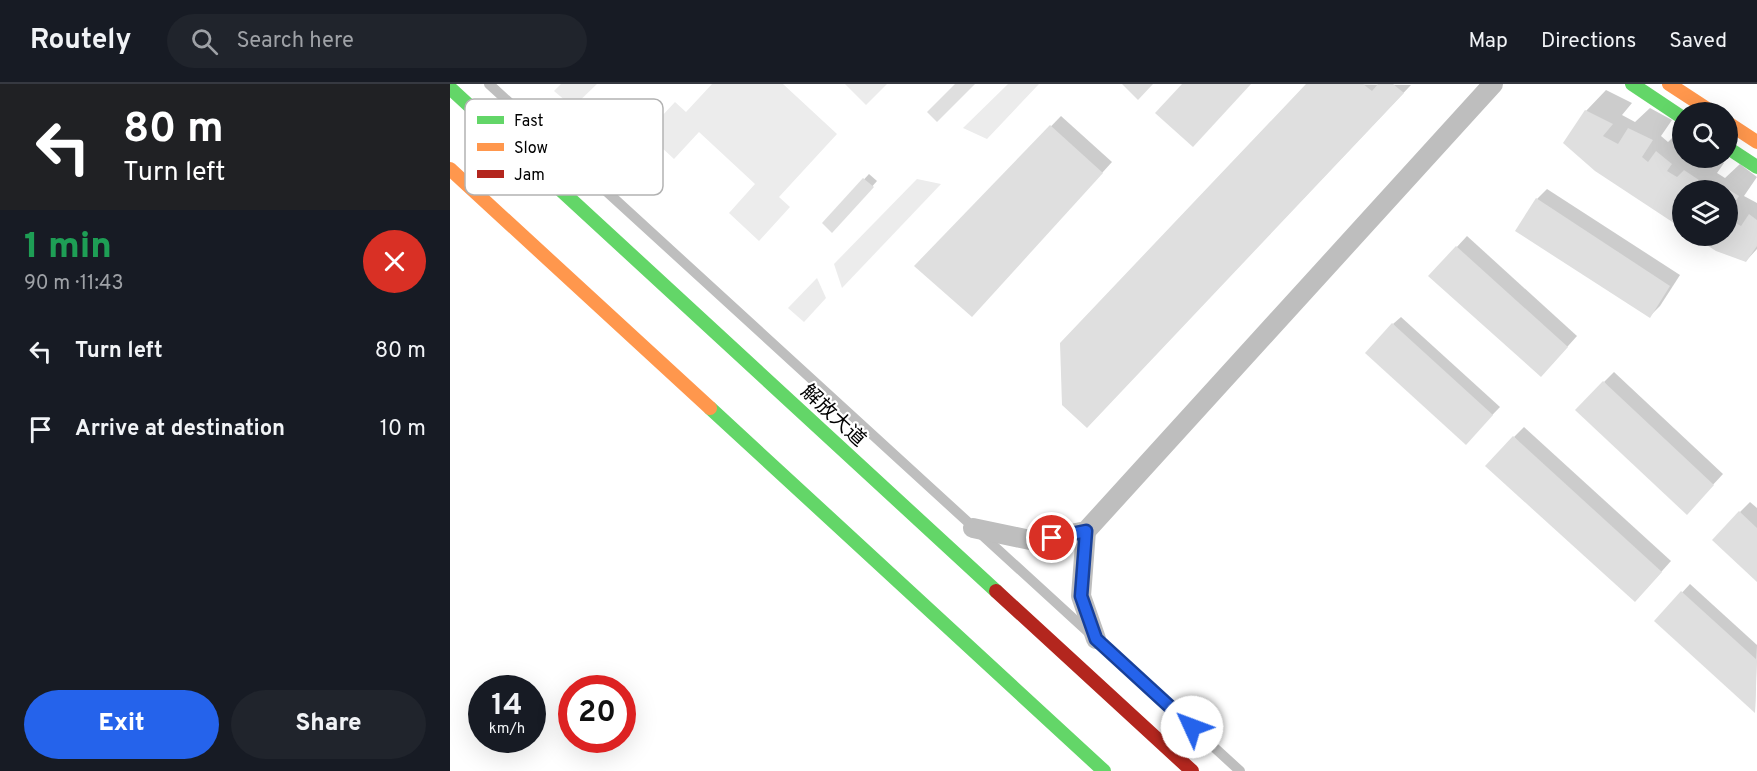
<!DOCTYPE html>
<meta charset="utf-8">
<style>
:root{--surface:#171b24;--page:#20242c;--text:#f1f3f6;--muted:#9ea1a6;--line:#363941;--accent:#2563eb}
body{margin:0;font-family:Overpass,"Noto Sans SC",sans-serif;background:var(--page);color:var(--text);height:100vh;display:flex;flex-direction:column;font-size:22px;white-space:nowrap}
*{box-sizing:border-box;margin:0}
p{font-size:20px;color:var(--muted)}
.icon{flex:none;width:33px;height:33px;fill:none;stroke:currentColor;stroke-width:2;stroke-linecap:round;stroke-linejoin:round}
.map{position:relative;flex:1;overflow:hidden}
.sheet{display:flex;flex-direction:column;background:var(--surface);width:450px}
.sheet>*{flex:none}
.hud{background:#202124;color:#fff;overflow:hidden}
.tools{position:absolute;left:1222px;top:18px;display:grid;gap:12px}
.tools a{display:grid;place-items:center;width:66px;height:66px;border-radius:50%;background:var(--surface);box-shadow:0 6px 24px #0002;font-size:30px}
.speed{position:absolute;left:18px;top:591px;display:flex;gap:12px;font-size:30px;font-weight:700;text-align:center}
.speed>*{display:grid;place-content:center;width:78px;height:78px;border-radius:50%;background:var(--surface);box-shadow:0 6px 24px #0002;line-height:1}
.speed small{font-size:15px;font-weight:400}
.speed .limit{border:9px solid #d22;background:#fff;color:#111}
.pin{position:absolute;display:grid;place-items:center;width:51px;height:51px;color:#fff;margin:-26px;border:3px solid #fff;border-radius:50%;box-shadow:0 2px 6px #0007}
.me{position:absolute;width:66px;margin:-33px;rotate:313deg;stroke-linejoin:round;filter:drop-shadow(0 0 4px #0008)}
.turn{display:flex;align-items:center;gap:21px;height:126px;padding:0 24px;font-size:27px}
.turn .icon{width:78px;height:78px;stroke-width:2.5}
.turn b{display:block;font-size:42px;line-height:51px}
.round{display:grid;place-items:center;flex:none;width:63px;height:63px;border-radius:32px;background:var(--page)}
.overview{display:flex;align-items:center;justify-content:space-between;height:102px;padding:0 24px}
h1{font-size:36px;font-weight:800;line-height:45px;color:#1e9e55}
.button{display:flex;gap:12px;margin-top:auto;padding:12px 24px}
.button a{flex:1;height:69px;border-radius:36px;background:var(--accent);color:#fff;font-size:24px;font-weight:800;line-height:69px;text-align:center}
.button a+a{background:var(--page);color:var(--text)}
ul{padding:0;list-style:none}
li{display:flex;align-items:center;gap:18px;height:78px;padding:0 24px}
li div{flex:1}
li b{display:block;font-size:22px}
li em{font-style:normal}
header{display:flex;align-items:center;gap:36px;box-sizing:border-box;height:84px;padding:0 30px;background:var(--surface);border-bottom:2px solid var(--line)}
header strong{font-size:28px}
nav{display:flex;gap:33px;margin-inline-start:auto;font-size:21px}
.search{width:420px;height:54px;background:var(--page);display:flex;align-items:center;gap:15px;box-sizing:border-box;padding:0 21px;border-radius:33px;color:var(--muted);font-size:22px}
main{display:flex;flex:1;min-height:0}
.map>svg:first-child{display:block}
.green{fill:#ececec}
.shadow{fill:#0003}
.building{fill:#dfdfdf}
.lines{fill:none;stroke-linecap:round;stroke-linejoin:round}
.lane{stroke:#bebebe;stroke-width:10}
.street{stroke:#bebebe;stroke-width:20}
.fast{stroke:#63d668;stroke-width:14}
.slow{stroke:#ff974d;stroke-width:14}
.jam{stroke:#b3261e;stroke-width:14}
.route-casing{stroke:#184099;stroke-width:15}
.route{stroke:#2563eb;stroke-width:10}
.labels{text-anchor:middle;stroke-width:4.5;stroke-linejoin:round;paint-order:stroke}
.street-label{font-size:20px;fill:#000;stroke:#fff}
.key{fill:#fff;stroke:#b2b2b2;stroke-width:1.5}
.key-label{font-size:16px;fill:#000}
</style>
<header>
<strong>Routely</strong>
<div class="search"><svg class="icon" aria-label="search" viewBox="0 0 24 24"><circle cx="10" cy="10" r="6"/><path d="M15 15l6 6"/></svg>Search here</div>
<nav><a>Map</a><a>Directions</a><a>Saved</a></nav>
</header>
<main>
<section class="sheet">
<div class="hud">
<div class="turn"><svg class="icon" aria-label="left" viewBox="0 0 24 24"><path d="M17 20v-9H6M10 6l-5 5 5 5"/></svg><div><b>80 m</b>Turn left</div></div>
</div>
<div class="overview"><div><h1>1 min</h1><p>90 m · 11:43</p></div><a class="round" style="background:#d93025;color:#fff"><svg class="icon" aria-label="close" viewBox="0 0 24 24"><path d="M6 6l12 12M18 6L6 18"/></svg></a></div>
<ul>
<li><svg class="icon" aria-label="left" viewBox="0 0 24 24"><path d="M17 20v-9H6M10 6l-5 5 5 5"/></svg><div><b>Turn left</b></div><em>80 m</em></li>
<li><svg class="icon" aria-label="arrive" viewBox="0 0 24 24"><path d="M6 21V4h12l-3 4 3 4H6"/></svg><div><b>Arrive at destination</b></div><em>10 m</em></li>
</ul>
<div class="button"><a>Exit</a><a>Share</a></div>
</section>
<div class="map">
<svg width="1307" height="687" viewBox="0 0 1307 687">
<rect width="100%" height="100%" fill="#fff"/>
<g class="green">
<path d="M111 0H147L123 23 104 7Z"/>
<path d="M262 0H333L387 50 329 113 340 123 309 157 279 129 305 100 249 48 224 75 196 49 225 18 236 28Z"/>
<path d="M395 0H437L416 21Z"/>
<path d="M558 0H589L537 55 513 44Z"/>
<path d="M467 95 491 100 392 204 384 180Z"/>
<path d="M367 194 376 214 354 238 338 224Z"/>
</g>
<g class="shadow">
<path d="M858 0 961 1 637 342Z"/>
<path d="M1156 6 1182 19 1172 31 1185 38 1200 24 1222 36 1211 52 1218 58 1228 48 1233 52V74H1265L1274 79 1267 89 1275 94 1290 80 1307 93 1294 112 1307 119V165L1296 177 1266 165 1245 152H1278V106H1233V143L1146 86 1136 27Z"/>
<path d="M611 32 662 78 532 221 466 182Z"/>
<path d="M419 90 427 97 387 142 374 139Z"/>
<path d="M1097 105 1230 191 1210 222 1200 232 1087 115Z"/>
<path d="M1017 152 1127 252 1101 281 980 192Z"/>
<path d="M951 233 1050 323 1023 351 943 240Z"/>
<path d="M1164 288 1273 390 1247 418 1154 298Z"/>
<path d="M1074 343 1221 477 1195 506 1064 353Z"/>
<path d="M1300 418 1307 424V496L1290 428Z"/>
<path d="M1240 500 1307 561 1305 627 1206 537Z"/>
</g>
<g class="building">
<path d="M505 0H525L487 38 477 28Z"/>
<path d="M672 0H703L688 16Z"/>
<path d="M732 0H801L743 63 705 29Z"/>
<path d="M856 0H913L922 7 928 0H943L954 9 637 344 612 321 610 259Z"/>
<path d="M1135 26 1163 40 1153 52 1168 60 1178 44 1203 56 1192 73 1198 78 1206 67 1222 80 1217 87 1227 93 1234 86 1255 100 1250 106H1233V145L1145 87 1113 59Z"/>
<path d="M600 41 653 89 522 233 464 182Z"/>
<path d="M413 94 424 103 382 149 372 139Z"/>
<path d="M1268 99 1289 112 1278 129V106H1263Z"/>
<path d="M1086 114 1220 202 1200 234 1065 147Z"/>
<path d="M1299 130 1307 136V162L1296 178 1266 167 1243 152H1278V135L1291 142Z"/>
<path d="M1006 162 1118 263 1091 293 978 192Z"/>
<path d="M942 239 1043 331 1016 361 915 269Z"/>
<path d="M1153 297 1264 401 1237 431 1125 326Z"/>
<path d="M1063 352 1212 488 1185 518 1035 382Z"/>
<path d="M1289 427 1307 444V498L1262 456Z"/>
<path d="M1231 507 1307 576 1305 629 1204 537Z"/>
</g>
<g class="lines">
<path class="lane" d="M39 0 790 687"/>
<g class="street">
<path d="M523 444 585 457 636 447 1043 0"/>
<path d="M636 447 631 512 646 555"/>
</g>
<g class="fast">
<path d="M1182 0 1233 34"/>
<path d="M0 4 546 507"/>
<path d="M1278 64 1307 83"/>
<path d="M260 324 654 687"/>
</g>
<g class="slow">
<path d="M1219 0 1262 28"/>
<path d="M1278 39 1307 58"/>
<path d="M0 85 260 324"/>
</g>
<path class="jam" d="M546 507 742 687"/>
</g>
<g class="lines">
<g class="route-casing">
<path id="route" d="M602 454 636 447 631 512 646 555 742 643"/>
</g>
<use href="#route" class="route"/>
</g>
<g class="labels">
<g class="street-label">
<text transform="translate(384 331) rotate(43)" y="7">解放大道</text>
</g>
</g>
<rect x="15" y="15" width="198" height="96" rx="9" class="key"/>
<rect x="27" y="32" width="27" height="8" fill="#63d668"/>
<rect x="27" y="59" width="27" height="8" fill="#ff974d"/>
<rect x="27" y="86" width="27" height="8" fill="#b3261e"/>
<g class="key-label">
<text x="64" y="42">Fast</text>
<text x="64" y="69">Slow</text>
<text x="64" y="96">Jam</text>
</g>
</svg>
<div class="tools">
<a><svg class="icon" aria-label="search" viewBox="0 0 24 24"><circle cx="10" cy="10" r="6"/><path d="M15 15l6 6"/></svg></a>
<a><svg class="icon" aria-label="layers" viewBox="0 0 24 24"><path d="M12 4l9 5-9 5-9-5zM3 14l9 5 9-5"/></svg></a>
</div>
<div class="speed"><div>14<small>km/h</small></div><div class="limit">20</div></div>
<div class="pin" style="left:602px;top:454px;background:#d93025"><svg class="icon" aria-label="arrive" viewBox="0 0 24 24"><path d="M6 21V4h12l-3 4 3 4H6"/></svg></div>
<svg class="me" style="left:742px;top:643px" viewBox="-20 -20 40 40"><circle r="19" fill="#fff"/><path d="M0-13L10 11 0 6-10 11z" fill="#2563eb"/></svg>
</div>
</main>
